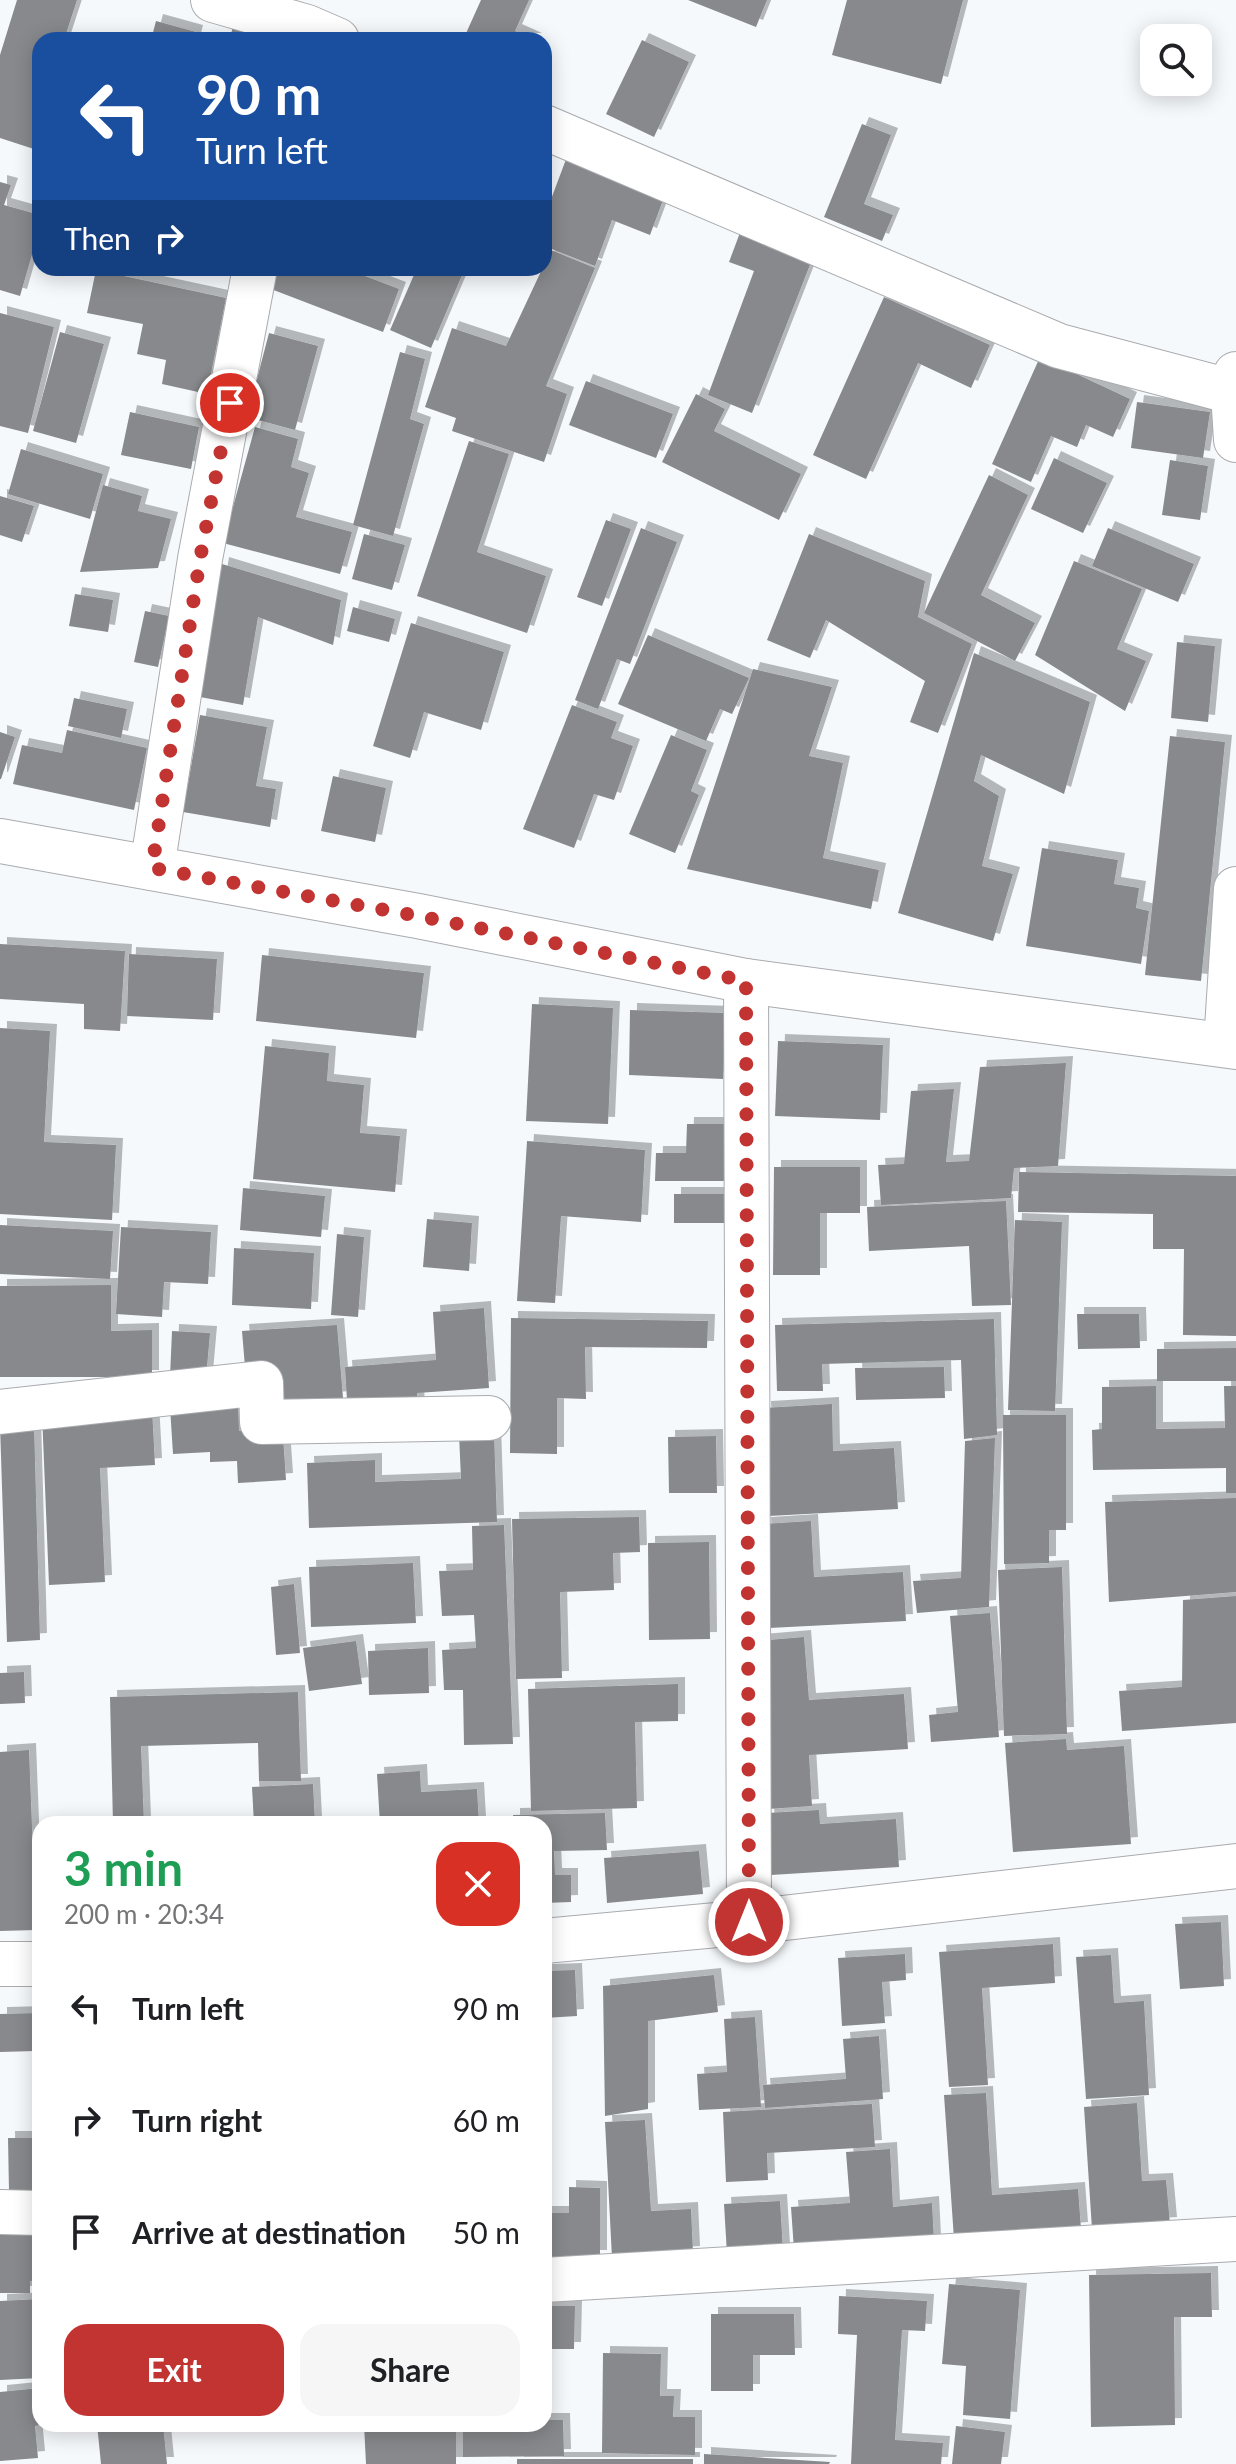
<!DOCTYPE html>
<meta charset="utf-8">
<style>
:root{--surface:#fff;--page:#f6f6f6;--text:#202124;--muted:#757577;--accent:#c23431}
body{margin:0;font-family:Lato,sans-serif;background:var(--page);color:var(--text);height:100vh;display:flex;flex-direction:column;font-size:30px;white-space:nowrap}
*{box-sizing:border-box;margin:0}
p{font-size:26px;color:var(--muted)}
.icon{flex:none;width:44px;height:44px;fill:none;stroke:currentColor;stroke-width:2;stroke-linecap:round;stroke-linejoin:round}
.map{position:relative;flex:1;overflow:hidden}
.sheet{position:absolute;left:32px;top:1816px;width:520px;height:616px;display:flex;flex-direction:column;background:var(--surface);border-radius:24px;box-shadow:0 4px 20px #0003}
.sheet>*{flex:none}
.hud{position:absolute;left:32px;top:32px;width:520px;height:244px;border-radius:24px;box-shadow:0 4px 20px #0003;background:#1a4fa0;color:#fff;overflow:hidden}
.buttons{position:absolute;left:1140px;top:24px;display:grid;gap:16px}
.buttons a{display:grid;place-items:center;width:72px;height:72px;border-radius:16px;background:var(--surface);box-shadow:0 4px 20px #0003;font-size:40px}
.pin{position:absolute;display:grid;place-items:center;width:68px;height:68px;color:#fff;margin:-34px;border:4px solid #fff;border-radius:50%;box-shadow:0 2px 8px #0007}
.me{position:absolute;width:88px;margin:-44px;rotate:0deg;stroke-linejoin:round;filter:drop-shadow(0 0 6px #0008)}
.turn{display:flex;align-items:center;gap:28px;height:168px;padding:0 32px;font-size:36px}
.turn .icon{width:104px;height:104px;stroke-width:2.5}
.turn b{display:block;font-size:56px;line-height:68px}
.then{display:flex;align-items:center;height:76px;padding:0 32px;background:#0003;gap:16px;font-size:30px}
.round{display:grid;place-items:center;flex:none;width:84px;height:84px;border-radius:24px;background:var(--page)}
.head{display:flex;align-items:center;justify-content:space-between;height:136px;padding:0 32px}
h1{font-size:48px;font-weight:700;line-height:60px;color:#1e9e55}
.cta{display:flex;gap:16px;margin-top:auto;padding:16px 32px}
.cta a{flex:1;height:92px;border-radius:24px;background:var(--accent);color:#fff;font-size:32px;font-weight:700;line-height:92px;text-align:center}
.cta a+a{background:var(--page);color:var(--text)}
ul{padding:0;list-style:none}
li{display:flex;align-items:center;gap:24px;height:112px;padding:0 32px}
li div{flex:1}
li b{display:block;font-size:30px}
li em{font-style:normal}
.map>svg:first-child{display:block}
.building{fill:#87898c;filter:url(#shadow)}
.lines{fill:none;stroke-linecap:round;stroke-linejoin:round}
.street-casing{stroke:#a9abae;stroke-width:46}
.secondary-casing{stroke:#a9abae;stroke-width:46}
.street{stroke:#fff;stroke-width:44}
.secondary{stroke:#fff;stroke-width:44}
.route{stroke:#c23431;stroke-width:14;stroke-dasharray:0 25.2}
</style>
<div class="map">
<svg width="1236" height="2464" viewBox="0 0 1236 2464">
<defs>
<filter id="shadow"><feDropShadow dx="7" dy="-7" stdDeviation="0" flood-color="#0004"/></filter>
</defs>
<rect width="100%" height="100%" fill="#f6f9fc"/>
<g class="building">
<path d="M17 0H77L64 40H40V151L0 138V55Z"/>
<path d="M481 0H529L515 31 535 40H463Z"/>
<path d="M688 0H767L756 27Z"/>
<path d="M847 0H963L941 84 832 55Z"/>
<path d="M156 21 196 32 194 40H151Z"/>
<path d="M233 25 286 40H230Z"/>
<path d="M642 40 689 62 654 137 606 114Z"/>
<path d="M862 124 891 135 864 204 893 215 882 241 824 217Z"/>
<path d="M568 154 666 192 650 235 612 220 595 266 544 246V218Z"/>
<path d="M0 182 11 185 4 205 40 215V227L20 296 0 290Z"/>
<path d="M741 230 813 257 752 413 708 395 754 271 729 262Z"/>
<path d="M551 250 595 268 546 386 567 394 544 462 452 431 456 418 425 407 452 328 506 346Z"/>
<path d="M279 268H344L399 289 383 332 271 289Z"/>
<path d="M417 268H465L431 348 390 330Z"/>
<path d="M96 270 226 298 207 394 162 384 166 360 137 354 143 324 87 313Z"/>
<path d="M884 297 990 345 971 388 918 363 866 479 813 455Z"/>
<path d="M0 313 54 327 28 433 0 426Z"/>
<path d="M60 332 104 344 76 443 33 431Z"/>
<path d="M269 333 318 346 295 430 247 417Z"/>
<path d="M400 352 425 359 410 419 424 424 393 536 353 525Z"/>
<path d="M1040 357 1130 399 1113 437 1086 425 1077 447 1051 436 1031 482 992 464Z"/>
<path d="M586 381 673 414 656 458 569 425Z"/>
<path d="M696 394 725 409 714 431 801 474 779 520 662 462Z"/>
<path d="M1137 402 1210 412 1203 458 1131 448Z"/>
<path d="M130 412 199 427 191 469 121 455Z"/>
<path d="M255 427 298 439 291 467 309 473 296 517 352 532 340 574 223 543Z"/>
<path d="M469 441 509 454 477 552 546 576 527 633 417 596Z"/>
<path d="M21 449 103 474 90 519 8 494Z"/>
<path d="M1054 458 1107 483 1083 533 1031 509Z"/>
<path d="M1170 460 1208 466 1200 520 1162 515Z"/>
<path d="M989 475 1028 495 981 595 1035 623 1015 661 924 613Z"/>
<path d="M103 485 142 496 138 511 171 519 158 568 80 572Z"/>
<path d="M0 496 34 506 22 542 0 535Z"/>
<path d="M606 520 631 529 602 606 577 597Z"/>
<path d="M641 528 677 542 630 664 617 659 598 709 575 700Z"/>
<path d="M1108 528 1194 564 1178 602 1092 566Z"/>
<path d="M364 534 405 545 392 590 352 579Z"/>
<path d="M809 534 925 581 918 617 972 644 938 733 910 722 925 681 826 620 810 658 767 640Z"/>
<path d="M1074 561 1142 589 1117 649 1146 661 1125 711 1035 655Z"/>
<path d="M222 564 341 600 333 645 258 617 243 705 200 697Z"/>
<path d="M75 594 113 600 108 632 69 626Z"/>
<path d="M353 607 395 619 389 642 347 631Z"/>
<path d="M145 611 169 616 158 667 134 662Z"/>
<path d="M411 623 504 652 481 730 424 712 410 758 373 746Z"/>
<path d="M648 635 749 678 732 714 720 709 706 741 618 704Z"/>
<path d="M1177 642 1215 646 1208 722 1171 718Z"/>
<path d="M974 653 1090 702 1064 794 981 755 974 781 999 796 982 866 1013 874 993 941 898 913Z"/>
<path d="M753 669 832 687 809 756 843 763 823 858 879 870 871 909 687 869Z"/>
<path d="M74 698 127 709 121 738 68 726Z"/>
<path d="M572 705 617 722 611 738 633 746 614 800 594 794 574 848 523 829Z"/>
<path d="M200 715 267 727 256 786 276 789 270 827 183 812Z"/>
<path d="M67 730 147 748 134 810 13 784 22 745 62 753Z"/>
<path d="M0 732 15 737 1 779H0Z"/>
<path d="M671 735 707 750 691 791 699 795 675 853 629 834Z"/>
<path d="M1170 736 1225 742 1201 981 1145 975Z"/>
<path d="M333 776 386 788 375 842 321 831Z"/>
<path d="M1042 848 1118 860 1114 884 1139 888 1136 908 1149 911 1141 964 1026 946Z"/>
<path d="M0 944 125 951 120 1031 84 1029V1004L0 999Z"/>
<path d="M129 954 217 959 213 1020 127 1016Z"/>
<path d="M262 955 424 973 416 1038 256 1021Z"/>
<path d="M532 1004 613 1008 608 1124 526 1121Z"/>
<path d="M630 1010 726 1013 723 1079 629 1075Z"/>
<path d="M0 1028 50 1031 44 1142 116 1145 112 1220 0 1214Z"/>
<path d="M778 1041 883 1045 880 1120 775 1116Z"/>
<path d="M265 1046 329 1053 327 1081 364 1085 360 1133 400 1136 395 1192 253 1179Z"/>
<path d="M1066 1063 1058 1166 1014 1168 1011 1198 881 1205 878 1165 904 1164 911 1091 954 1089 946 1162 969 1161 980 1067Z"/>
<path d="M687 1124H724V1181H655L656 1153H686Z"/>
<path d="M527 1141 645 1150 641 1222 561 1216 555 1303 517 1301Z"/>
<path d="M774 1167H860V1213H820V1275H773Z"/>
<path d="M1019 1172 1236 1176V1336L1183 1335 1184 1249H1153V1214L1018 1212Z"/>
<path d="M243 1188 325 1196 321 1237 240 1230Z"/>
<path d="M674 1194H733L732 1223H674Z"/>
<path d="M1006 1201 1011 1305 972 1306 969 1246 869 1251 867 1207Z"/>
<path d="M427 1219 472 1223 469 1271 423 1267Z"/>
<path d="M1015 1220 1062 1222 1055 1411 1008 1410Z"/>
<path d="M0 1225 113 1231 110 1279 0 1274Z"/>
<path d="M121 1227 211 1232 208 1284 164 1282 162 1317 116 1314Z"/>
<path d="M337 1234 364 1237 358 1317 331 1315Z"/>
<path d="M234 1248 314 1253 311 1309 232 1305Z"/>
<path d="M111 1285V1331L152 1330V1377H0V1286Z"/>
<path d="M484 1308 489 1388 417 1393 418 1413 348 1417 345 1367 436 1360 433 1312Z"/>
<path d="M1077 1314H1139L1140 1348 1078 1349Z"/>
<path d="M511 1318 708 1321 707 1348 585 1347 586 1399 557 1398V1454L510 1453Z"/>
<path d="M994 1319 997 1435 964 1439 961 1360 822 1364 823 1391H777L775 1325Z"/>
<path d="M337 1325 343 1398 269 1403 245 1367 242 1331Z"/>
<path d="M172 1331 210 1333 206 1378 170 1377Z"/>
<path d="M1236 1348V1381H1157V1349Z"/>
<path d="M944 1367 945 1398 856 1400 855 1368Z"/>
<path d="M1156 1386V1429L1225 1428 1224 1386H1236V1493H1226V1468L1093 1470 1092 1430 1102 1429V1387Z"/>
<path d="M238 1403 239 1431 263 1430 283 1437 286 1480 238 1483 237 1461 210 1462V1452L173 1454 170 1407Z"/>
<path d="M832 1404 833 1451 894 1448 898 1509 769 1516 764 1408Z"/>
<path d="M152 1409 155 1465 100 1468 105 1582 49 1585 42 1413Z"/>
<path d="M1003 1415H1066V1530H1049V1563L1004 1564Z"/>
<path d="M0 1425H34L40 1640 7 1642Z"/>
<path d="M494 1433 497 1522 309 1528 307 1463 375 1460V1482L461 1479 459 1434Z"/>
<path d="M716 1436 717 1493H669L668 1437Z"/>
<path d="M995 1438 989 1607 917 1613 913 1581 961 1578 965 1441Z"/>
<path d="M1236 1498V1592L1109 1602 1105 1502Z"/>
<path d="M639 1517 640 1552 613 1553 614 1590 560 1592 562 1678 516 1679 512 1519Z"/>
<path d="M811 1521 814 1577 903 1572 906 1621 769 1628 764 1524Z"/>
<path d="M504 1525 513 1744 464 1745 463 1690H444L442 1650 476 1648 474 1615 442 1616 439 1571 473 1570 472 1526Z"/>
<path d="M709 1542 710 1639 649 1640 648 1543Z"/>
<path d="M413 1563 416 1623 311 1627 309 1567Z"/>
<path d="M1062 1567 1067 1734 1004 1736 998 1570Z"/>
<path d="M294 1584 300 1653 276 1655 271 1587Z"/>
<path d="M1236 1596V1723L1122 1731 1119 1691 1182 1687 1183 1600Z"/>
<path d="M990 1613 999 1737 931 1742 929 1715 958 1712 950 1616Z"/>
<path d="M804 1637 809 1700 904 1694 908 1749 809 1755 812 1806 768 1809 757 1641Z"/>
<path d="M356 1641 362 1684 309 1691 303 1648Z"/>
<path d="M428 1648 429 1693 369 1695 368 1651Z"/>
<path d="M24 1672 25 1703 0 1704V1673Z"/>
<path d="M678 1684V1721L635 1722 637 1808 531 1811 528 1689Z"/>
<path d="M298 1692 301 1781H259L258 1743 141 1746 144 1824H113L110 1697Z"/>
<path d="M1066 1739 1067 1750 1124 1746 1131 1844 1013 1852 1005 1743Z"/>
<path d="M29 1750 36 1930 0 1931V1752Z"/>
<path d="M420 1771 421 1792 477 1789 479 1824H380L377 1774Z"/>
<path d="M313 1784 315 1824H254L252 1787Z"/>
<path d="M819 1810 820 1824 896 1819 899 1867 771 1875 767 1813Z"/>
<path d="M605 1813 607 1850 554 1851 555 1875H571V1902L544 1903V1824H513V1815Z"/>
<path d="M699 1851 703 1894 607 1903 604 1858Z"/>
<path d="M1221 1922 1224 1986 1180 1989 1175 1924Z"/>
<path d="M1053 1944 1055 1983 982 1988 988 2085 949 2087 939 1952Z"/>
<path d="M905 1954 906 1980 882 1982 885 2023 842 2026 838 1958Z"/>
<path d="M1111 1955 1114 2003 1144 2001 1149 2095 1086 2099 1076 1957Z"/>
<path d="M575 1970 577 2016 544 2018V1971Z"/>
<path d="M714 1975 718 2012 648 2021V2109L605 2116 603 1986Z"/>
<path d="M40 2013V2116H37L35 2051 0 2052V2014Z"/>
<path d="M755 2017 761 2107 699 2110 697 2074 727 2072 724 2019Z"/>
<path d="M879 2036 883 2099 765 2108 763 2085 846 2079 843 2039Z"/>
<path d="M986 2093 992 2195 1078 2189 1081 2229 954 2239 944 2095Z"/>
<path d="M1137 2103 1142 2181 1166 2180 1170 2224 1092 2229 1084 2107Z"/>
<path d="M872 2104 875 2147 767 2153 768 2180 726 2182 723 2112Z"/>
<path d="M645 2120 651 2211 691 2209 693 2253 612 2258 605 2122Z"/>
<path d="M8 2138H40V2191L9 2192Z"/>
<path d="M890 2149 893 2207 932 2203 934 2242 794 2250 791 2207 850 2203 846 2152Z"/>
<path d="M569 2187 600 2188V2257H544V2213H569Z"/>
<path d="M780 2201 783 2251 727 2254 724 2204Z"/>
<path d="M0 2229H40V2280L30 2281V2293H0Z"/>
<path d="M1211 2273 1212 2317H1174L1175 2425 1091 2427 1089 2275Z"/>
<path d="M949 2284 1020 2290 1010 2419 963 2415 966 2366 942 2364Z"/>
<path d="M839 2296 927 2301 925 2331 902 2330 895 2440 943 2443 941 2464H851L857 2335 838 2334Z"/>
<path d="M40 2299V2378L0 2380V2301Z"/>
<path d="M544 2306H575L574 2349H544Z"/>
<path d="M711 2314H794L795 2355H753V2391H711Z"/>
<path d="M603 2353 661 2354 660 2396H674L673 2417H695V2455L602 2453Z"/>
<path d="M40 2388V2425L35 2426 38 2458 0 2461V2392Z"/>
<path d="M544 2420H563L564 2456 463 2457V2424H544Z"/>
<path d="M97 2424H163L167 2464H101Z"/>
<path d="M364 2424H456V2464H366Z"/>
<path d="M956 2426 1005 2432 1001 2464H952Z"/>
<path d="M704 2454 830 2462 829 2464H704Z"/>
<rect x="517" y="2459" width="176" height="5"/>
</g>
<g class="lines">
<g class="street-casing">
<g id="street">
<path d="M213 0 307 27 337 40"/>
<path d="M544 127 1059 346 1233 392"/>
<path d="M1236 374 1233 392 1236 440"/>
<path d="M152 868 200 559 255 268"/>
<path d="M746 981 749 1922"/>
<path d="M1226 1044 1236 889"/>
<path d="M0 1412 261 1383 262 1422 489 1418"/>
<path d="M544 1941 749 1922 1236 1866"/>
<path d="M0 1964H40"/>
<path d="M0 2212 40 2213"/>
<path d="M544 2280 1236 2239"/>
</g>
</g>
<g class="secondary-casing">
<path id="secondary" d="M0 841 418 916 746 981 1236 1047"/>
</g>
<use href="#street" class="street"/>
<use href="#secondary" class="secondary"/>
</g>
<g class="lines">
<path class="route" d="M230 403 200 559 152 868 418 916 746 981 749 1922"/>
</g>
</svg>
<div class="buttons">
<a><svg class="icon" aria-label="search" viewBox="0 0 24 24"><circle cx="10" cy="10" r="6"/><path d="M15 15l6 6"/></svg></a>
</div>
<div class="pin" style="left:230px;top:403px;background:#d93025"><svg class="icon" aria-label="arrive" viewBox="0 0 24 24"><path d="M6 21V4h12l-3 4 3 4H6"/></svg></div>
<svg class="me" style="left:749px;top:1922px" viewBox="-20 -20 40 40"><circle r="17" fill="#c23431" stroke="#fff" stroke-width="3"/><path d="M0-11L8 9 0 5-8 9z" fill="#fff"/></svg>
<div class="hud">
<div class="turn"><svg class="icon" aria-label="left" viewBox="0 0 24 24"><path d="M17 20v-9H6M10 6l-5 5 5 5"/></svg><div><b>90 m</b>Turn left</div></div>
<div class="then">Then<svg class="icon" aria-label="right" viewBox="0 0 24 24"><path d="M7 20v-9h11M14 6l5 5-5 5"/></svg></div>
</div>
<section class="sheet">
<div class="head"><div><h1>3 min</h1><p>200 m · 20:34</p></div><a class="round" style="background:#d93025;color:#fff"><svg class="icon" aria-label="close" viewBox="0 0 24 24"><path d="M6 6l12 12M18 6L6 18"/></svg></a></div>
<ul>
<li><svg class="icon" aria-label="left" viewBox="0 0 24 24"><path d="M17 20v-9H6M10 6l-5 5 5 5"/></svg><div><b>Turn left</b></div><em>90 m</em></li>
<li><svg class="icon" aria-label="right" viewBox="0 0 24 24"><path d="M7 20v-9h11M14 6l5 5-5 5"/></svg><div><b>Turn right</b></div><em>60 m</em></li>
<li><svg class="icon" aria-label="arrive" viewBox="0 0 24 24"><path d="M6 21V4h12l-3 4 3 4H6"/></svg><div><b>Arrive at destination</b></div><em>50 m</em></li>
</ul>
<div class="cta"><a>Exit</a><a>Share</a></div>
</section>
</div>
